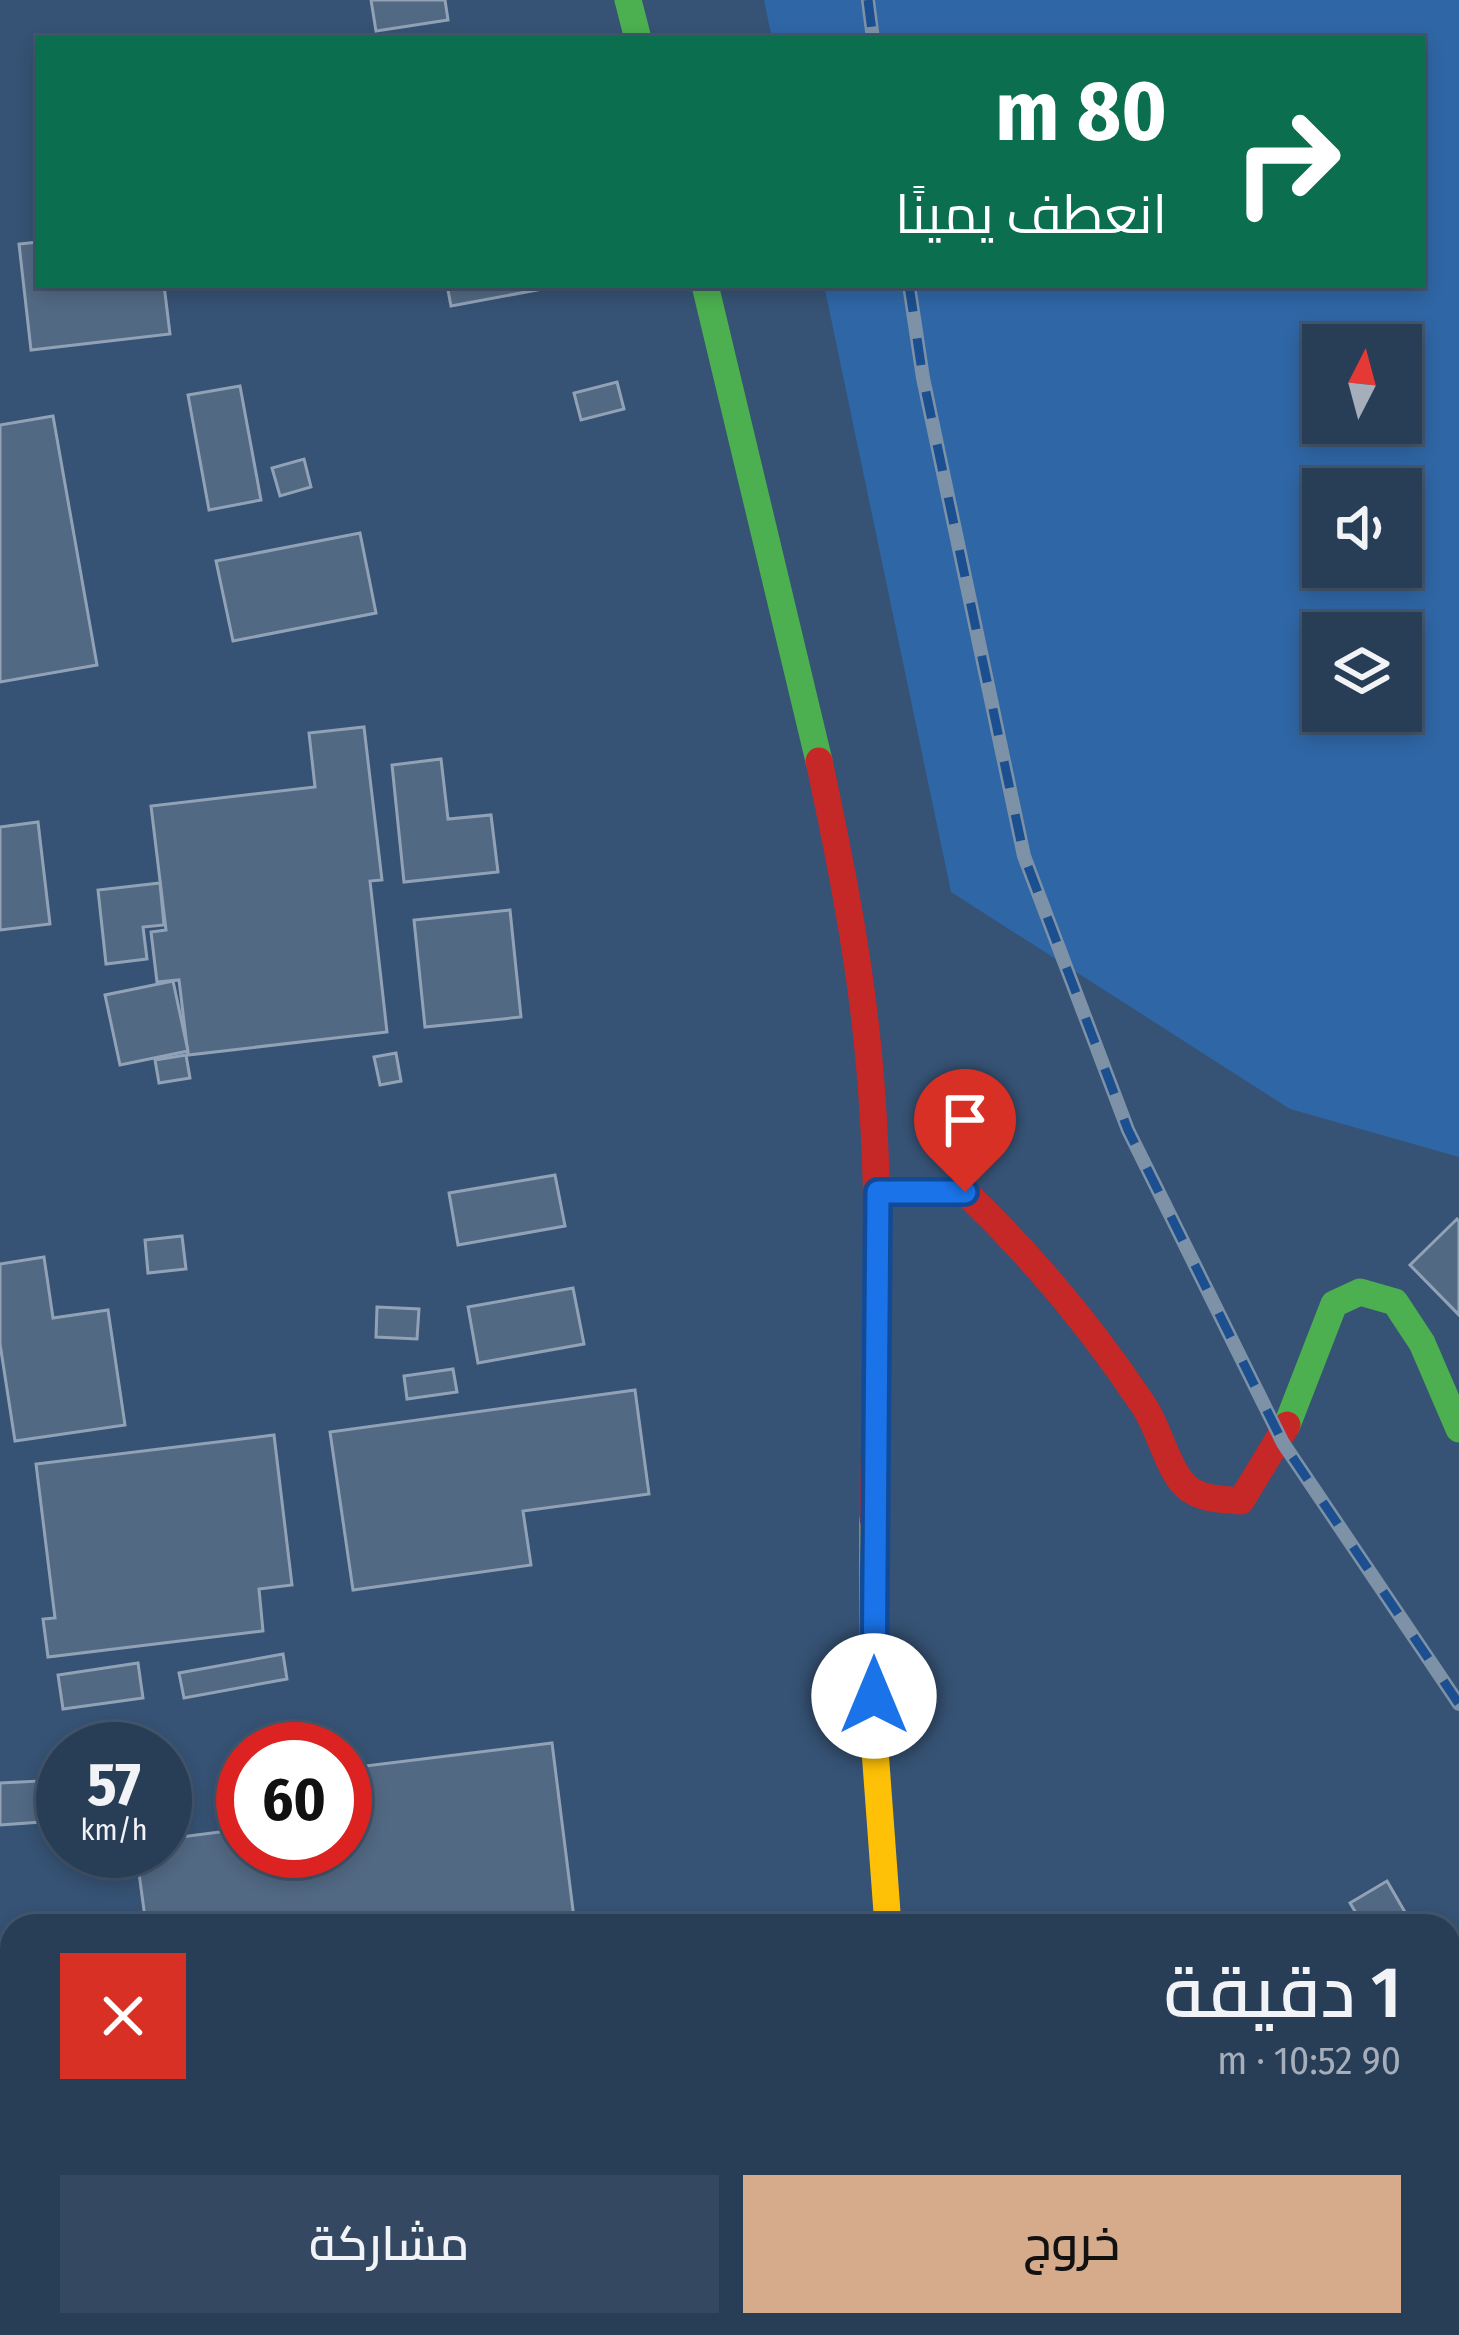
<!DOCTYPE html>
<html lang="ar">
<meta charset="utf-8">
<style>
:root{--surface:#283e57;--page:#344961;--text:#f1f3f6;--muted:#a5aeba;--line:#44576d;--accent:#d6ab8b}
body{margin:0;font-family:"Fira Sans Condensed",Cairo,sans-serif;background:var(--page);color:var(--text);direction:rtl;height:100vh;display:flex;flex-direction:column;font-size:45px;white-space:nowrap}
*{box-sizing:border-box;margin:0}
p{font-size:39px;color:var(--muted)}
.icon{flex:none;width:66px;height:66px;fill:none;stroke:currentColor;stroke-width:2;stroke-linecap:round;stroke-linejoin:round}
.map{position:relative;flex:1;overflow:hidden;direction:ltr}
.sheet{position:absolute;left:0px;top:1914px;width:1461px;height:423px;display:flex;flex-direction:column;background:var(--surface);border-radius:36px 36px 0 0;box-shadow:0 6px 18px #0003,0 0 0 3px var(--line);direction:rtl}
.sheet>*{flex:none}
.hud{position:absolute;left:36px;top:36px;width:1389px;height:252px;border-radius:0px;box-shadow:0 6px 18px #0003,0 0 0 3px var(--line);direction:rtl;background:#0b6e4f;color:#fff;overflow:hidden}
.needle{width:78px;rotate:6deg}
.controls{position:absolute;left:1302px;top:324px;display:grid;gap:24px}
.controls a{display:grid;place-items:center;width:120px;height:120px;border-radius:0px;background:var(--surface);box-shadow:0 6px 18px #0003,0 0 0 3px var(--line);font-size:60px}
.speed{position:absolute;left:36px;top:1722px;display:flex;gap:24px;font-size:60px;font-weight:700;text-align:center}
.speed>*{display:grid;place-content:center;width:156px;height:156px;border-radius:50%;background:var(--surface);box-shadow:0 6px 18px #0003,0 0 0 3px var(--line);line-height:1}
.speed small{font-size:30px;font-weight:400}
.speed .limit{border:18px solid #d22;background:#fff;color:#111}
.pin{position:absolute;display:grid;place-items:center;width:102px;height:102px;color:#fff;margin:-123px -51px;border-radius:50% 50% 50% 0;rotate:-45deg;box-shadow:0 0 12px #0007}
.pin .icon{rotate:45deg}
.me{position:absolute;width:132px;margin:-66px;rotate:0deg;stroke-linejoin:round;filter:drop-shadow(0 0 9px #0008)}
.turn{display:flex;align-items:center;gap:42px;height:252px;padding:0 60px;font-size:54px}
.turn .icon{width:156px;height:156px;stroke-width:2.5}
.turn b{display:block;font-size:84px;line-height:102px}
.round{display:grid;place-items:center;flex:none;width:126px;height:126px;border-radius:0px;background:var(--page)}
.head{display:flex;align-items:center;justify-content:space-between;height:204px;padding:0 60px}
h1{font-size:72px;font-weight:600;line-height:90px}
.primary-button{display:flex;gap:24px;margin-top:auto;padding:24px 60px}
.primary-button a{flex:1;height:138px;border-radius:0px;background:var(--accent);color:#111;font-size:48px;font-weight:600;line-height:138px;text-align:center}
.primary-button a+a{background:var(--page);color:var(--text)}
.map>svg:first-child{display:block}
.green{fill:#2f66a5;fill-rule:evenodd}
.building{fill:#526984;stroke:#92a2b6;stroke-width:3}
.lines{fill:none;stroke-linecap:round;stroke-linejoin:round}
.fast{stroke:#4caf50;stroke-width:27}
.slow{stroke:#ffc107;stroke-width:27}
.jam{stroke:#c62828;stroke-width:27}
.rail-casing{stroke:#7e92a7;stroke-width:14}
.rail{stroke:#1b4f8f;stroke-width:9;stroke-dasharray:27;stroke-linecap:butt}
.route-casing{stroke:#114b97;stroke-width:30}
.route{stroke:#1a73e8;stroke-width:21}
</style>
<div class="map">
<svg width="1459" height="2335" viewBox="0 0 1459 2335">
<rect width="100%" height="100%" fill="#365274"/>
<path class="green" d="M764 0H1459V1157L1290 1109 951 892 824 285H1422V39H772ZM1323 345H1401V423H1323ZM1323 489H1401V567H1323ZM1323 633H1401V711H1323Z"/>
<g class="building">
<path d="M371 0H445L448 20 376 31Z"/>
<path d="M39 242V285H164L170 334 31 350 19 244Z"/>
<path d="M447 285H536L537 290 451 306Z"/>
<path d="M617 382 624 409 581 420 574 393Z"/>
<path d="M240 386 261 500 209 510 188 395Z"/>
<path d="M53 416 97 665 0 682V425Z"/>
<path d="M304 459 311 487 280 496 272 468Z"/>
<path d="M360 533 376 613 233 641 216 561Z"/>
<path d="M364 727 382 880 370 881 387 1032 188 1055 179 980 157 982 151 932 166 930 151 806 315 787 309 733Z"/>
<path d="M441 759 448 819 491 815 498 872 404 882 392 765Z"/>
<path d="M38 822 50 924 0 930V827Z"/>
<path d="M160 883 164 925 143 927 147 959 106 964 98 890Z"/>
<path d="M510 910 521 1017 425 1027 414 920Z"/>
<path d="M173 981 188 1051 120 1065 105 995Z"/>
<path d="M396 1053 401 1081 380 1085 374 1057Z"/>
<path d="M186 1055 190 1078 159 1083 155 1060Z"/>
<path d="M555 1175 565 1226 458 1245 449 1193Z"/>
<path d="M1457 1219 1459 1222V1315L1410 1265Z"/>
<path d="M182 1236 186 1269 148 1273 145 1240Z"/>
<path d="M44 1257 53 1318 108 1310 125 1425 15 1441 0 1344V1264Z"/>
<path d="M573 1288 584 1344 478 1363 468 1307Z"/>
<path d="M377 1307 419 1309 417 1339 376 1337Z"/>
<path d="M453 1369 457 1392 407 1399 404 1376Z"/>
<path d="M635 1390 649 1494 523 1511 531 1565 353 1590 330 1432Z"/>
<path d="M274 1435 292 1585 259 1589 263 1631 48 1657 43 1619 55 1618 36 1464Z"/>
<path d="M283 1654 287 1679 184 1698 179 1673Z"/>
<path d="M138 1663 143 1698 63 1709 58 1675Z"/>
<path d="M552 1743 575 1926H141L146 1925 136 1851H165V1839L243 1829V1851H345V1816L363 1814 357 1767Z"/>
<path d="M39 1781 41 1822 0 1825V1783Z"/>
<path d="M1387 1881 1413 1926H1364L1350 1903Z"/>
<path d="M1459 2017V2087L1449 2096V2025Z"/>
<path d="M1449 2153 1459 2159V2197L1449 2192Z"/>
<path d="M1449 2215 1459 2220V2276L1449 2270Z"/>
</g>
<g class="lines">
<g class="fast">
<path d="M628 0 638 39"/>
<path d="M705 285 819 761"/>
<path d="M1287 1425 1334 1304 1360 1292 1395 1302 1422 1343 1459 1429"/>
<path d="M1025 2325 1032 2335"/>
</g>
<path class="slow" d="M873 1519V1723L888 1926"/>
<g class="jam">
<path d="M819 761C840 859 860 959 869 1060 883 1212 876 1366 873 1519"/>
<path d="M877 1192H965C1033 1257 1092 1328 1144 1406 1159 1429 1165 1460 1181 1481 1195 1500 1220 1499 1241 1501L1287 1425"/>
</g>
<g class="rail-casing">
<g id="rail">
<path d="M868 0 873 39"/>
<path d="M909 285 923 378 1024 856 1128 1130 1283 1443 1459 1704"/>
</g>
</g>
<use href="#rail" class="rail"/>
</g>
<g class="lines">
<g class="route-casing">
<path id="route" d="M874 1696 878 1192H965"/>
</g>
<use href="#route" class="route"/>
</g>
</svg>
<div class="controls">
<a><svg class="needle" viewBox="-14 -14 28 28"><path d="M0-13l5 13h-10z" fill="#e53935"/><path d="M0 13l5-13h-10z" fill="#a5aeba"/></svg></a>
<a><svg class="icon" aria-label="sound" viewBox="0 0 24 24"><path d="M4 9h4l5-4v14l-5-4H4zM17 9q2 3 0 6"/></svg></a>
<a><svg class="icon" aria-label="layers" viewBox="0 0 24 24"><path d="M12 4l9 5-9 5-9-5zM3 14l9 5 9-5"/></svg></a>
</div>
<div class="speed"><div>57<small>km/h</small></div><div class="limit">60</div></div>
<div class="pin" style="left:965px;top:1192px;background:#d93025"><svg class="icon" aria-label="arrive" viewBox="0 0 24 24"><path d="M6 21V4h12l-3 4 3 4H6"/></svg></div>
<svg class="me" style="left:874px;top:1696px" viewBox="-20 -20 40 40"><circle r="19" fill="#fff"/><path d="M0-13L10 11 0 6-10 11z" fill="#1a73e8"/></svg>
<div class="hud">
<div class="turn"><svg class="icon" aria-label="right" viewBox="0 0 24 24"><path d="M7 20v-9h11M14 6l5 5-5 5"/></svg><div><b>80 m</b>انعطف يمينًا</div></div>
</div>
<section class="sheet">
<div class="head"><div><h1>1 دقيقة</h1><p>90 m · 10:52</p></div><a class="round" style="background:#d93025;color:#fff"><svg class="icon" aria-label="close" viewBox="0 0 24 24"><path d="M6 6l12 12M18 6L6 18"/></svg></a></div>
<div class="primary-button"><a>خروج</a><a>مشاركة</a></div>
</section>
</div>
